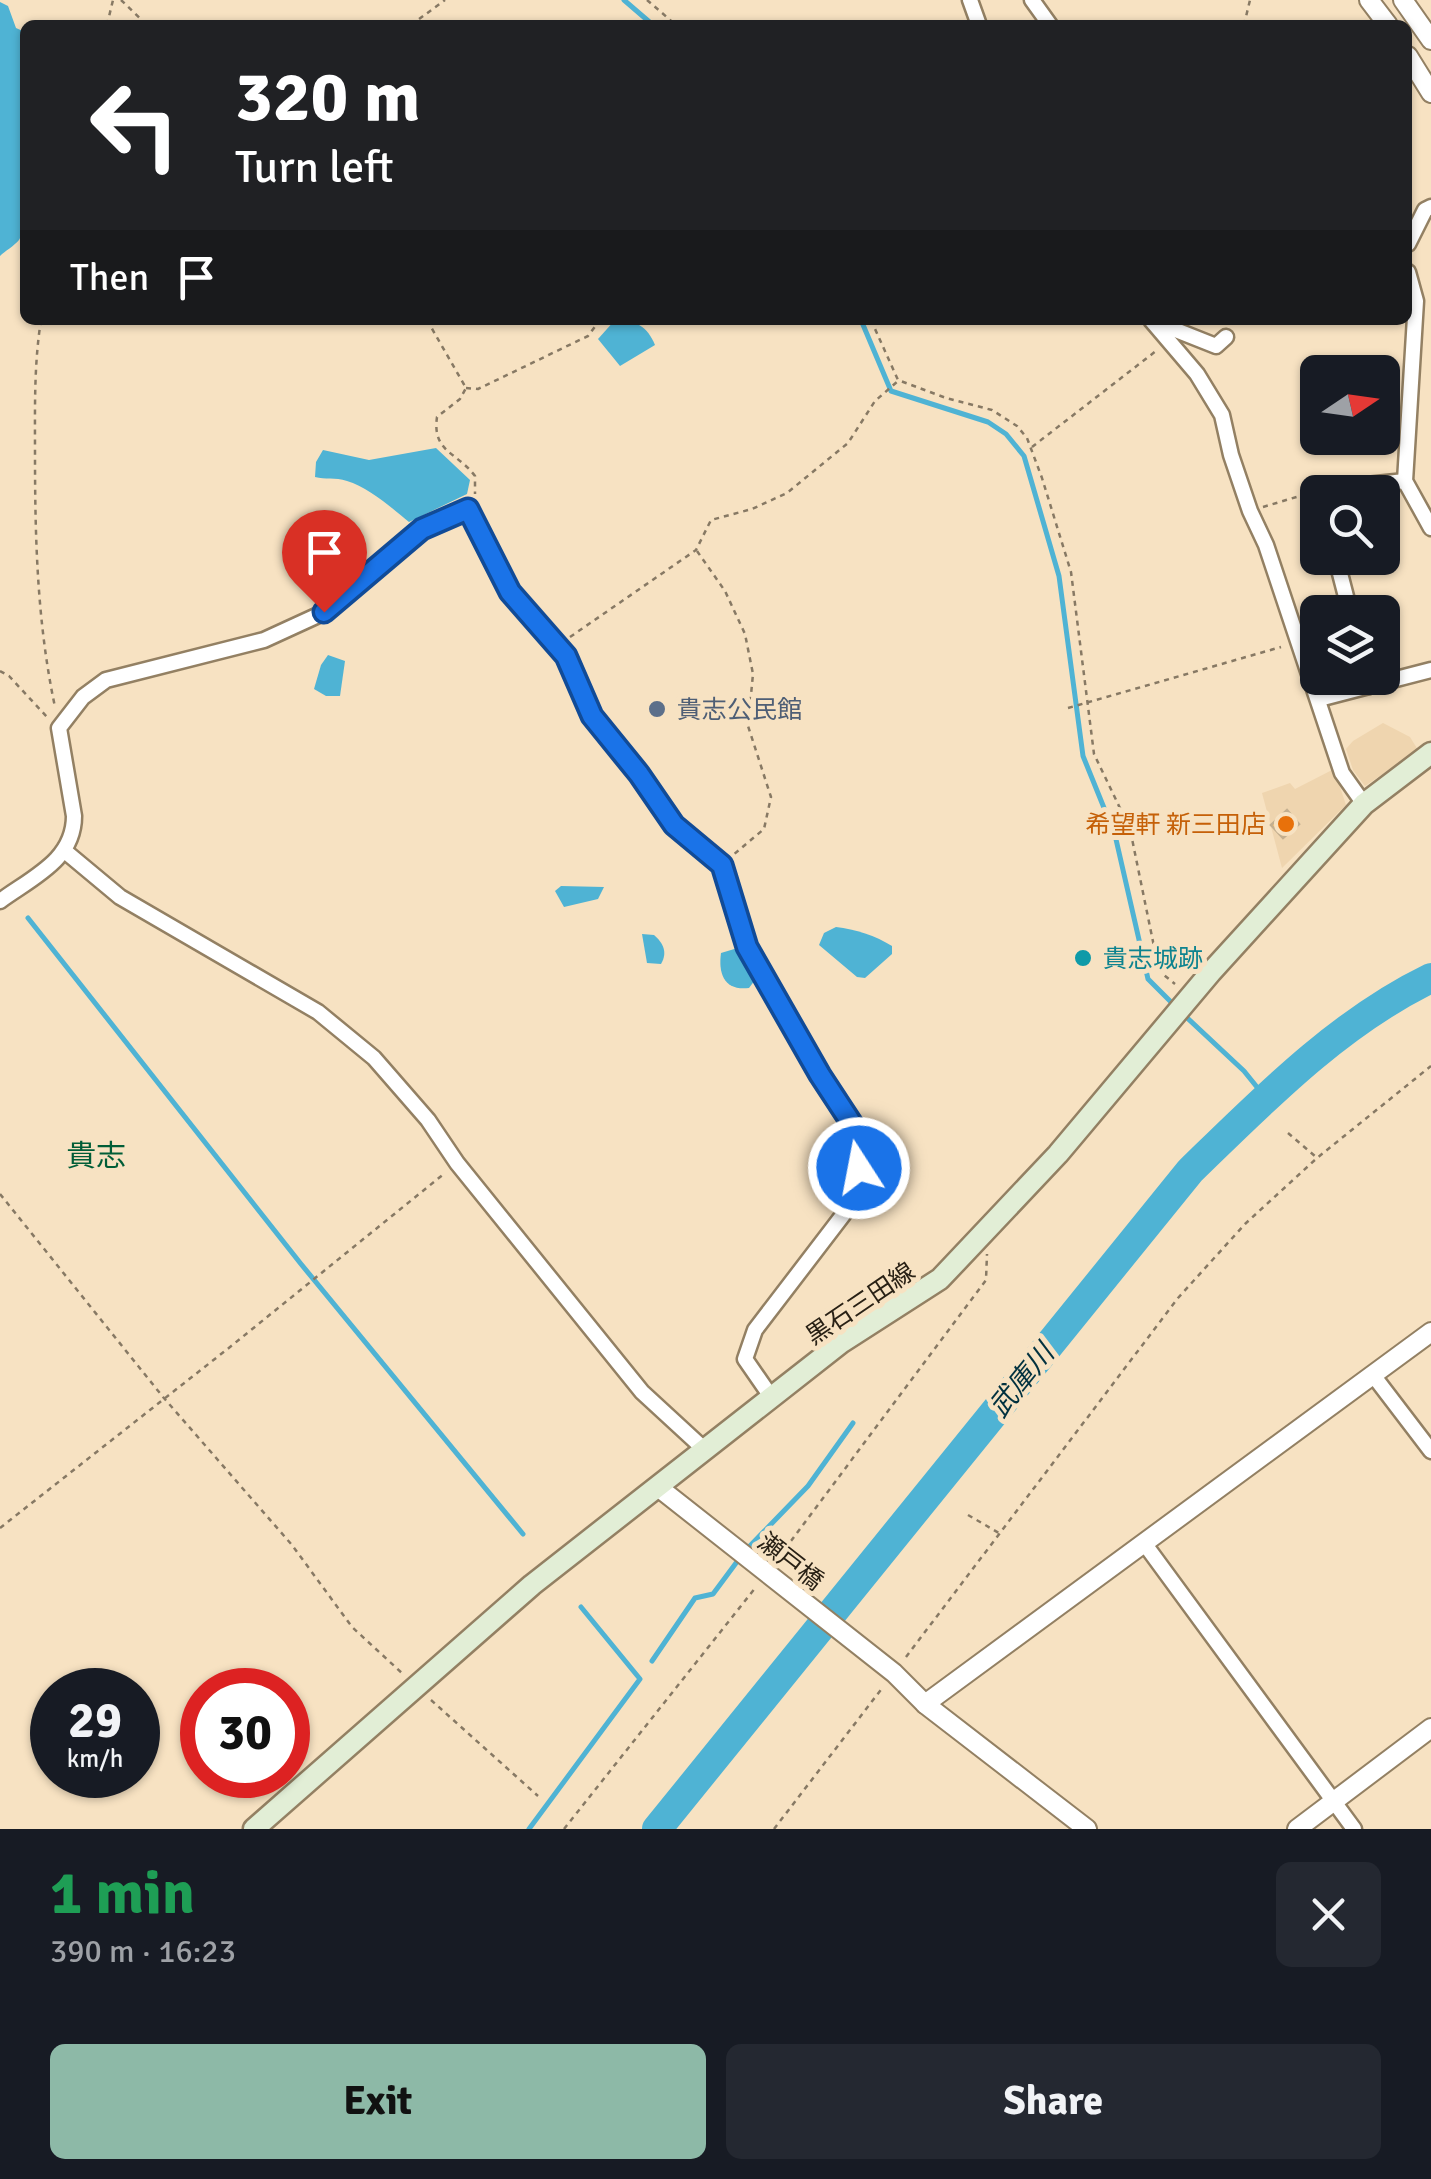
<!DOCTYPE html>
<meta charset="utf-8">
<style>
:root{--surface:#171b24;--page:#242831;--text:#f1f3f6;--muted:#9ea1a6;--accent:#8db9a7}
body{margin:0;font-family:Signika,"Noto Sans JP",sans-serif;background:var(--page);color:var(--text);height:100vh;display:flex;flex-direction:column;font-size:38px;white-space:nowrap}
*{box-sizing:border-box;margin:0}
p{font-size:32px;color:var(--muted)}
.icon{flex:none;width:55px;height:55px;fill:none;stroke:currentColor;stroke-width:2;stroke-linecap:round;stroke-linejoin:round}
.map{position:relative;height:1829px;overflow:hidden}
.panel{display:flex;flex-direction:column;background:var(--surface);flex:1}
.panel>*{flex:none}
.hud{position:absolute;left:20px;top:20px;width:1392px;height:305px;border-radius:15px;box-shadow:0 2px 8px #0004;background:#202124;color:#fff;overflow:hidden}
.needle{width:65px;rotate:77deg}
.fabs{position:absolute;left:1300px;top:355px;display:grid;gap:20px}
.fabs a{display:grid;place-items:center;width:100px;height:100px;border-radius:15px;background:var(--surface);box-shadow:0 2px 8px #0004;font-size:50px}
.speed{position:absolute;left:30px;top:1668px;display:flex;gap:20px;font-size:50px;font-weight:700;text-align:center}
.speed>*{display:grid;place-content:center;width:130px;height:130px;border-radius:50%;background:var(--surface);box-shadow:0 2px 8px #0004;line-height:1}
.speed small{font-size:25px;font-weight:400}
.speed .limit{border:15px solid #d22;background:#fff;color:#111}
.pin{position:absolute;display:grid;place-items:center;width:85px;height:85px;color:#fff;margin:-102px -42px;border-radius:50% 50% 50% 0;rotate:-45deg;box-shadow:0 0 10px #0007}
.pin .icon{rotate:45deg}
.me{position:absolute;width:110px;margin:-55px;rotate:349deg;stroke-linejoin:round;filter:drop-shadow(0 0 8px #0008)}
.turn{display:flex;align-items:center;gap:35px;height:210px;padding:0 50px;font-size:45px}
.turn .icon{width:130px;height:130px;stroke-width:2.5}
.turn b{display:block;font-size:70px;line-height:85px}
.then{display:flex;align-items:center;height:95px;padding:0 50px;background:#0003;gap:20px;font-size:38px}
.round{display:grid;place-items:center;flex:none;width:105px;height:105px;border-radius:15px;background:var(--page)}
.head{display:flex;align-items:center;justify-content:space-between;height:170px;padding:0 50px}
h1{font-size:60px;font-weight:700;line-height:75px;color:#1e9e55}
.action{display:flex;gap:20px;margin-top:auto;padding:20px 50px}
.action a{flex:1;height:115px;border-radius:15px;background:var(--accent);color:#111;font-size:40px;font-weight:700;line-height:115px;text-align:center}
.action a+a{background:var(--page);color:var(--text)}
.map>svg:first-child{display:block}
.built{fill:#efd5af}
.water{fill:#4fb3d4}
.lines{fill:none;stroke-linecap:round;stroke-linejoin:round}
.stream{stroke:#4fb3d4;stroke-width:5}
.river{stroke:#4fb3d4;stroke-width:30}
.building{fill:#f3c67e;stroke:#c3af90;stroke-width:2.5}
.minor-casing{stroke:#938063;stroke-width:19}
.tertiary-casing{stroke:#938063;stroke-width:22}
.secondary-casing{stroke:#938063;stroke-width:25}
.path{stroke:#877964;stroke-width:2.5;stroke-dasharray:5 5;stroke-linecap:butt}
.minor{stroke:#fff;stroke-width:14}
.tertiary{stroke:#fff;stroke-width:18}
.secondary{stroke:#e2eed6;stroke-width:20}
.route-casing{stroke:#114b97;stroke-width:25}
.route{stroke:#1a73e8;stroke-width:18}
.service-dot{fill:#5c6f8a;stroke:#f7e2c2;stroke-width:4}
.food-dot{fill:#e8710a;stroke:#f7e2c2;stroke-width:4}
.culture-dot{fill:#0f9aa8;stroke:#f7e2c2;stroke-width:4}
.labels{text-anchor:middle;stroke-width:10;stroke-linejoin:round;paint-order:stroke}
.service-label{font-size:25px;fill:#4e5e75;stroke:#f7e2c2;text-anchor:start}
.food-label{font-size:25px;fill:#c56008;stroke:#f7e2c2;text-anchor:end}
.culture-label{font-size:25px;fill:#0d838f;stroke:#f7e2c2;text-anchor:start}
.street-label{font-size:25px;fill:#292115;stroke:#f7e2c2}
.water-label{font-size:28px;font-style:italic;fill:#01313f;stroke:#f7e2c2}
.quarter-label{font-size:30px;fill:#005d37;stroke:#f7e2c2}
</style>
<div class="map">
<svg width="1431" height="1829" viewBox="0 0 1431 1829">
<rect width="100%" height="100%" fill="#f7e2c2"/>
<g class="built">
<path d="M1383 723 1410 737 1418 750 1365 786 1353 770 1346 749 1353 741Z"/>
<path d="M1334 769 1346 805 1282 868 1262 793 1290 783 1295 789Z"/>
</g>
<g class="water">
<path d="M0 2 8 6 16 28 25 32V183C20 200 29 225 19 240 14 246 5 251 0 256Z"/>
<path d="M615 320C636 320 647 326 655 345L620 366 598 339Z"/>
<path d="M436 448 470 480 467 494 409 522C392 508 368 487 347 481 335 477 325 480 315 477L316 462 323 450 369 460Z"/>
<path d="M310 534 324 556 300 567 291 540Z"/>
<path d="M328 655 345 661 340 696H326L314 689 321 665Z"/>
<path d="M561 886 604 887 598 899 564 907 555 891Z"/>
<path d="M836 927C855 929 876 936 892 946V954L865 978 857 977 819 945 824 933Z"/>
<path d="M642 934 654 935C663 943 668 952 661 964L647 963Z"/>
<path d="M741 947 758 976 749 988C725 991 718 975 721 953Z"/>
</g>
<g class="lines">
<g class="stream">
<path d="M624 0 653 25"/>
<path d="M861 320 891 391 988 422 1006 434 1024 456 1059 576 1083 756 1115 835 1148 979 1175 1006"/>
<path d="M28 918 301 1264 523 1534"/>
<path d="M1183 1014 1244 1071 1265 1097"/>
<path d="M746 1550 808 1486 853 1423"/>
<path d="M652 1661 695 1598 713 1594 739 1559"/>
<path d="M529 1829 640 1679 581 1607"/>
</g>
<path class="river" d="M657 1829 1190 1171C1263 1100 1338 1023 1431 978"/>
</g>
<path class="building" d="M1287 810 1299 824 1283 838 1271 825Z"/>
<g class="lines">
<g class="minor-casing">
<g id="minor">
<path d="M970 0 979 25"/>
<path d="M1032 0 1050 25"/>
<path d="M1408 244 1425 210 1431 207"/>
<path d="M1408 272 1416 301 1405 481 1431 528"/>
<path d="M1151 320 1197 374 1222 415 1231 455 1250 511 1266 545 1342 773 1364 804"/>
<path d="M1153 321 1216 346 1226 337"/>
<path d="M1319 492V490L1405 481"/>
<path d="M1336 558 1350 612"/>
<path d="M1367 678 1369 686 1431 670"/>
<path d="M1319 699 1369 686"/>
<path d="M66 852 120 897 318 1012 374 1058 428 1120 457 1163 642 1392 705 1450"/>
<path d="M0 901C33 877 74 860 74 816L59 728 83 697 106 680 264 640 325 612 422 529 468 509 509 592 567 656 592 716 639 773 674 825 722 865 747 947 820 1075 856 1129 859 1168 843 1215 755 1330 745 1359 772 1398"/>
<path d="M1373 1375 1431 1451"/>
<path d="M1144 1543 1354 1829"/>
</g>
</g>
<g class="tertiary-casing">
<g id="tertiary">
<path d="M1369 0 1388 25"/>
<path d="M1403 0 1431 40"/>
<path d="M1408 56 1431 93"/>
<path d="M658 1487 894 1673 925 1704 1087 1829"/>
<path d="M925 1704 1431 1332"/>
<path d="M1297 1829 1431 1728"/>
</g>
</g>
<g class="secondary-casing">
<path id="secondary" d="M254 1829 532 1585 842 1342 940 1279 1058 1154 1211 972 1364 804 1431 753"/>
</g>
<g class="path">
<path d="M121 0 147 25"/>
<path d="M647 0 676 25"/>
<path d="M107 25 113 0"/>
<path d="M411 25 445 0"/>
<path d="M1244 25 1250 0"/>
<path d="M41 320C34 364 35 407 35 452 35 538 37 622 55 707"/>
<path d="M427 320 466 388 460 399 437 417C432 452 457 452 475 476V494"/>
<path d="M871 320 898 380 946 398 992 410 1017 426 1027 438 1042 478 1071 572 1094 754 1130 829 1159 971 1175 984"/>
<path d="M466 388 478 389 588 336 600 320"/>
<path d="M1032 447 1156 351"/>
<path d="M1263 507 1303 495"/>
<path d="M697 551 725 591 745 634 753 674 748 726 771 797 764 829 733 855"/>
<path d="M570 637 696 550 711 520 752 509 787 493 848 443 875 401 898 381"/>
<path d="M0 671 9 676 47 717"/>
<path d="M1068 708 1281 647"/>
<path d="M1288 1133 1316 1157"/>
<path d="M0 1194 163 1397 292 1545 352 1627 403 1674"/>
<path d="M968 1515 999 1533"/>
<path d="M0 1528 230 1347 445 1173"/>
<path d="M779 1557 986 1280 987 1254"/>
<path d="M906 1657 1178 1298 1245 1224 1317 1158 1431 1066"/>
<path d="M431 1700 538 1796"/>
<path d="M564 1829 756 1587"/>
<path d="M774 1829 883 1687"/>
</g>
<use href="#minor" class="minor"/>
<use href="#tertiary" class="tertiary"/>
<use href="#secondary" class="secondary"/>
</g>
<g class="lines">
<g class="route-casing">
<path id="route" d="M324 612 422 529 468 509 510 592 566 656 592 716 639 774 674 825 722 865 747 947 820 1075 856 1130 859 1168"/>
</g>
<use href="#route" class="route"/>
</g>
<circle class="service-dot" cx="657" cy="709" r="10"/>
<circle class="food-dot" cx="1286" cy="824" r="10"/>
<circle class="culture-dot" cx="1083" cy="958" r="10"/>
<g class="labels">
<g class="service-label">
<text x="677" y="718">貴志公民館</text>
</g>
<g class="food-label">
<text x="1266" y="833">希望軒 新三田店</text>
</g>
<g class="culture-label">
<text x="1103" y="967">貴志城跡</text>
</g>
<g class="street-label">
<text transform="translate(860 1303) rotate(-34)" y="9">黒石三田線</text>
<text transform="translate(791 1561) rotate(38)" y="9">瀬戸橋</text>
</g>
<g class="water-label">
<text transform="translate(1021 1380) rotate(-51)" y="10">武庫川</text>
</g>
<g class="quarter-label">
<text x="96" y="1166">貴志</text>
</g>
</g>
</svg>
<div class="fabs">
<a><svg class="needle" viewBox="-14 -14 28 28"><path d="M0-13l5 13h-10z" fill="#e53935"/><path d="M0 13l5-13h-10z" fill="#9ea1a6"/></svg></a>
<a><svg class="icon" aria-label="search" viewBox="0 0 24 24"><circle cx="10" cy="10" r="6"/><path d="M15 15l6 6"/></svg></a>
<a><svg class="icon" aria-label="layers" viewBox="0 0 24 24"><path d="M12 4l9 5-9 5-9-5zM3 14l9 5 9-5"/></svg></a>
</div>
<div class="speed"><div>29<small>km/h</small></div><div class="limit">30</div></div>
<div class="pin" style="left:324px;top:612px;background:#d93025"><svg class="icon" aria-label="arrive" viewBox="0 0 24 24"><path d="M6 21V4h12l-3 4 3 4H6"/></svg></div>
<svg class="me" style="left:859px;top:1168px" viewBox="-20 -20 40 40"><circle r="17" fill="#1a73e8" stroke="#fff" stroke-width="3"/><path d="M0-11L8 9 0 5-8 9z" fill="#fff"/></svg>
<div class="hud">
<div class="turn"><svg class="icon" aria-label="left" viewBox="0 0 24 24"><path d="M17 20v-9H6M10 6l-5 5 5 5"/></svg><div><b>320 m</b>Turn left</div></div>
<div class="then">Then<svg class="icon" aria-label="arrive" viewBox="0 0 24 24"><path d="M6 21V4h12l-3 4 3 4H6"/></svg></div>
</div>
</div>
<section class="panel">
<div class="head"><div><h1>1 min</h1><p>390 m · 16:23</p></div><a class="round"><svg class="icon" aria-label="close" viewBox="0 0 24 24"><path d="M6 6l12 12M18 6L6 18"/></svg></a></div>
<div class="action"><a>Exit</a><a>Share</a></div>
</section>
